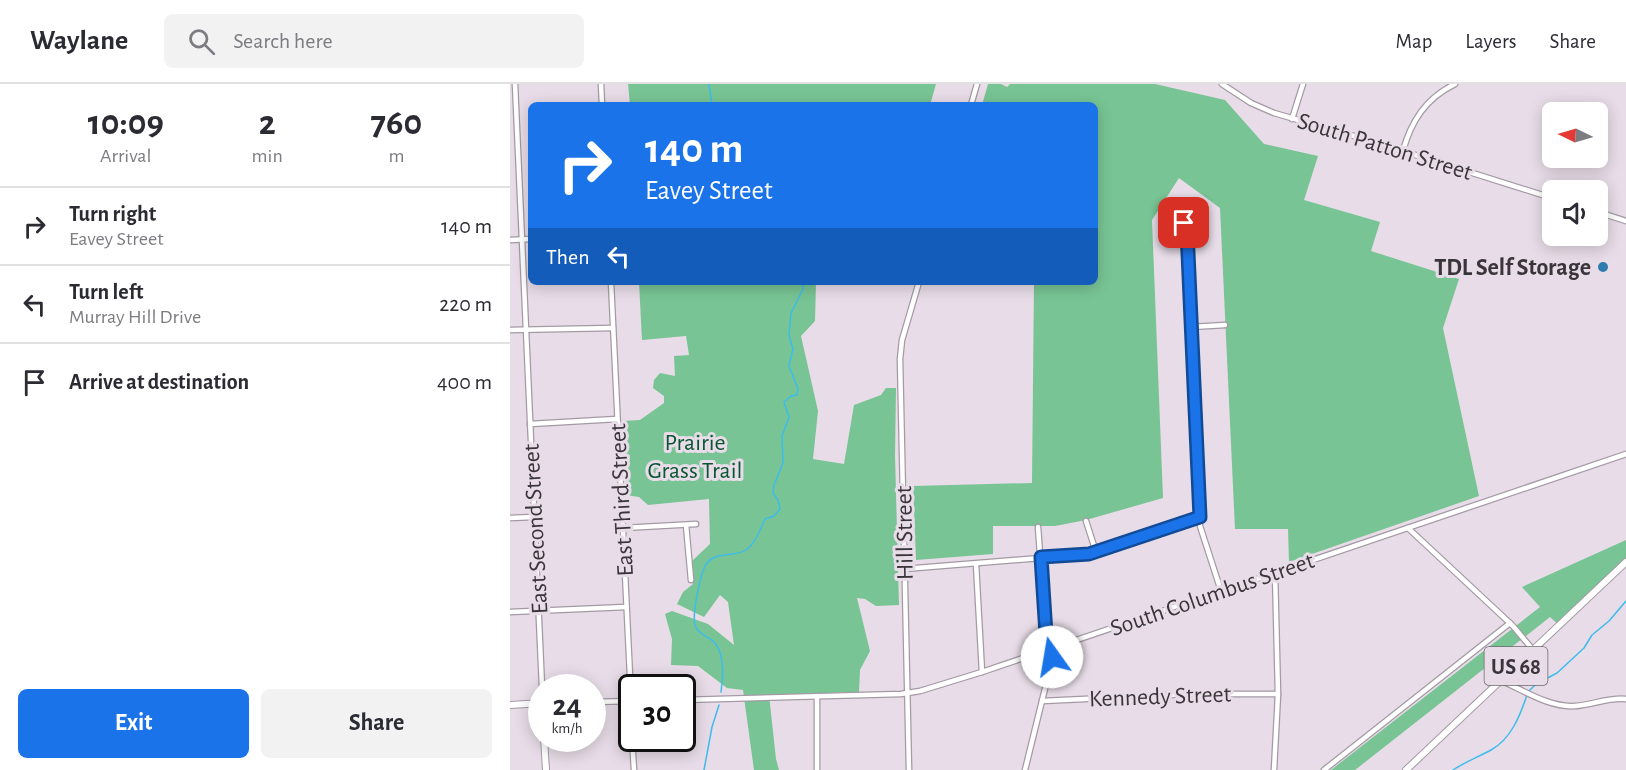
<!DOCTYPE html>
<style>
:root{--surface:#fff;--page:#f2f2f3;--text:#2b2b33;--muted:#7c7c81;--line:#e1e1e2;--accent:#1a73e8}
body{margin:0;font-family:"Alegreya Sans",sans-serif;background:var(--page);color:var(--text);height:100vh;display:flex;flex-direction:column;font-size:22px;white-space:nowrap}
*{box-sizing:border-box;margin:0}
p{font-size:20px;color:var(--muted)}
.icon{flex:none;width:33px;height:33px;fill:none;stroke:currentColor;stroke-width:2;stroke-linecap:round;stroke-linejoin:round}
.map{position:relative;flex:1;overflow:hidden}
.panel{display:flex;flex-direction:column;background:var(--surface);width:510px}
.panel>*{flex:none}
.hud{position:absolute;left:18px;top:18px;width:570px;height:183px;border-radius:9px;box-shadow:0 3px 15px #0003;background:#1a73e8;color:#fff;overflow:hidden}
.needle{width:39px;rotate:275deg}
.buttons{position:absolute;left:1032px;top:18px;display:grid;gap:12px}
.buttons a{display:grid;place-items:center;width:66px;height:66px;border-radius:9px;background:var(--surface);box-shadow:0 3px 15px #0003;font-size:30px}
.speed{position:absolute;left:18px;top:590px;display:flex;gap:12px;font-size:30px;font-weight:700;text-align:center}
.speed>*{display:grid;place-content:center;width:78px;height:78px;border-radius:50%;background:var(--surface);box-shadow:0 3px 15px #0003;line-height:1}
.speed small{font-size:15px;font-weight:400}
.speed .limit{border:3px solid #111;border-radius:9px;background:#fff;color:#111}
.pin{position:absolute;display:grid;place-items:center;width:51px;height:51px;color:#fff;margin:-26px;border-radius:12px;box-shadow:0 3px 9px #0006}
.me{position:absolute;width:66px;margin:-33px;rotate:347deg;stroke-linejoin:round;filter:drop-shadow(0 0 4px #0008)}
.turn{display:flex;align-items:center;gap:21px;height:126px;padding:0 18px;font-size:27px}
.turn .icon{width:78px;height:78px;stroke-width:2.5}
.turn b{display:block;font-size:42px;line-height:51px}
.then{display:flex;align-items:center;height:57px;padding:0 18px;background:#0003;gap:12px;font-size:22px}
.eta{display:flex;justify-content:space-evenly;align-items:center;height:102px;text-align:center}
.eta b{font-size:36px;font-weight:700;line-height:42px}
.action{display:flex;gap:12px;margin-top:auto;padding:12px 18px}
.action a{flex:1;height:69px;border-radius:9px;background:var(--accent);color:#fff;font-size:24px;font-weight:700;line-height:69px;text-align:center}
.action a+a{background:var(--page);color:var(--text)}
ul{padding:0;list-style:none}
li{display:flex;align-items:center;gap:18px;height:78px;padding:0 18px;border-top:2px solid var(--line)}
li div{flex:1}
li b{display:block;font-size:22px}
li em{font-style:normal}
header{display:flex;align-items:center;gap:36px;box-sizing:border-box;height:84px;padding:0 30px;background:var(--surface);border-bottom:2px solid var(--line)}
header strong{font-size:28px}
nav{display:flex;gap:33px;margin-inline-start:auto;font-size:21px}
.search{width:420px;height:54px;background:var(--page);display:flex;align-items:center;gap:15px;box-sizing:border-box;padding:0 21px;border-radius:9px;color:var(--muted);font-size:22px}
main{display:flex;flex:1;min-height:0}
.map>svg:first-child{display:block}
.green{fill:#78c494}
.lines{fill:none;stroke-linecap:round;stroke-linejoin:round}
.stream{stroke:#3dbced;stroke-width:1.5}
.minor-casing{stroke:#a49aa4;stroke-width:7}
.major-casing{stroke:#a49aa4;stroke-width:8}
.minor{stroke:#fff;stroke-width:4.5}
.major{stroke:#fff;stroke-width:6}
.route-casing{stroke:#114b97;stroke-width:15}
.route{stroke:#1a73e8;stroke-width:10}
.poi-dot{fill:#2e7bad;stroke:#e7dce7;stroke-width:2}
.labels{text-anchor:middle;stroke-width:6;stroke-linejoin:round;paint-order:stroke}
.shield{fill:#e7dce7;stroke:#6e676e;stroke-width:1.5}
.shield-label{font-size:22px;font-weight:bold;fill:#3a353a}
.street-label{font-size:24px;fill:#3a353a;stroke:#e7dce7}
.poi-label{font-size:24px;font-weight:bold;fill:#3a353a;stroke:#e7dce7;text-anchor:end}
.park-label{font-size:24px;fill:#095731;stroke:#e7dce7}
</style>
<header>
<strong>Waylane</strong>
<div class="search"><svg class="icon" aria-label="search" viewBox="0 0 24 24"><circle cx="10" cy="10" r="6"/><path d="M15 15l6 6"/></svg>Search here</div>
<nav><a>Map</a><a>Layers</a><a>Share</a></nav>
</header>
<main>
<section class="panel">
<div class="eta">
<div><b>10:09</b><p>Arrival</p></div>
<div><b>2</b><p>min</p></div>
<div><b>760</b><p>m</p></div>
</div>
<ul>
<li><svg class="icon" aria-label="right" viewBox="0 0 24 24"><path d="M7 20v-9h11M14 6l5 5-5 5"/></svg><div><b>Turn right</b><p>Eavey Street</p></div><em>140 m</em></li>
<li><svg class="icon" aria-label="left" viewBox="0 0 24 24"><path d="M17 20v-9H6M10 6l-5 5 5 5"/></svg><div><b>Turn left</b><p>Murray Hill Drive</p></div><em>220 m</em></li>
<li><svg class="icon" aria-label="arrive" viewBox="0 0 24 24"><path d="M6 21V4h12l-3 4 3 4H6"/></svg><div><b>Arrive at destination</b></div><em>400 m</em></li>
</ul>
<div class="action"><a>Exit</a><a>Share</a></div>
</section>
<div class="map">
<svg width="1116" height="686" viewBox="0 0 1116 686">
<rect width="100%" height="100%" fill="#e7dce7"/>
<g class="green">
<path d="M118 0H426L420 21H120Z"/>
<path d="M478 0H491L497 3 500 0H645L715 16 754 60 808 72 794 116 870 138 861 167 949 195 933 244 969 412 779 478 778 445H725L710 124 669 94 642 136 653 414 576 436 545 442H483V470L406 476 403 402 522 399 524 198H585V21H472Z"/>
<path d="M129 198H306L305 237 291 252 308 327 303 375 334 380 344 321 371 311 376 304H386L385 371 389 521 366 522 355 515 347 514 360 567 350 586 349 608 259 611 266 675 269 686H244L233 606 217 604 188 582 161 581 162 555 155 530 162 527 198 540 224 561 218 518 210 511 194 533 167 520 173 508 183 500 182 477 200 460 199 415 138 421 129 413 116 411 113 337 130 336 154 319V312L143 304 144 296 150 289 165 292 164 272 179 271 176 252 132 256Z"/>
<path d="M1116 456V478L1049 541 1040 533 845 686H821L1030 523 1012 503Z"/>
</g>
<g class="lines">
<g class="stream">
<path d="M199 0 202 21"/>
<path d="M1019 607 1026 600 1047 589 1074 564 1082 551 1099 537 1116 517"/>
<path d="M211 608C213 594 215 571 205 559 199 552 188 551 185 541 182 530 190 492 195 482 204 466 224 474 236 466 246 459 250 445 255 435L264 432 270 425 268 416 263 409 264 401 273 379 272 352 279 333 274 318 281 312 287 311 288 305 279 282 283 265 279 251 281 229 293 205 294 198"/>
<path d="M194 686 202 643 209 621"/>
<path d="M943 686C955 678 968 673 981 666 1001 655 1010 632 1017 611"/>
</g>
<g class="minor-casing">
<g id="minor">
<path d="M5 0 32 603"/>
<path d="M91 0 92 21"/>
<path d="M712 0 741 19 764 29 861 57 1042 114"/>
<path d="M461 21 467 0"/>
<path d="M782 35 793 0"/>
<path d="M893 67C901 37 916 14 945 0"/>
<path d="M1088 128 1116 137"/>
<path d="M654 129 669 134 676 144 690 442 711 507"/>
<path d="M0 156 21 155"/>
<path d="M101 198 122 634"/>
<path d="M681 243 715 241"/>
<path d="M0 246 103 244"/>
<path d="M20 340 107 335"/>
<path d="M0 434 24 433"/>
<path d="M576 437 586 468"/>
<path d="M176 441 181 496"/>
<path d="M528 443 537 565"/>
<path d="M113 444 186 440"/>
<path d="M898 444 1003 542 1023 566"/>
<path d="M466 480 472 588"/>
<path d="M394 485 579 470 689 433"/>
<path d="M0 528 116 523"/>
<path d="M990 596C1013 606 1040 624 1065 622 1083 621 1098 613 1116 615"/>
<path d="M307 612V686"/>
<path d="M172 616 391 610 410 607 472 588 1116 370"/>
<path d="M532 617 681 610H768"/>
<path d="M82 618 122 617"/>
<path d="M122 654 124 686"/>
<path d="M399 686 390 275 392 256 409 198"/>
<path d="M515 686 542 576 539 565"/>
<path d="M764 686 768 610 765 489"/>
<path d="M814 686 1000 539"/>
</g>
</g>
<g class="major-casing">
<g id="major">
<path d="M0 621 32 619"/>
<path d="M34 654 36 686"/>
<path d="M896 686 1116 478"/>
</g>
</g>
<use href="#minor" class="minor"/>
<use href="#major" class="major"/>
</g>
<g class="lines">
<g class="route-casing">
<path id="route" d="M542 573 541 567 537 565 531 473 579 470 690 433 677 147 674 139"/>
</g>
<use href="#route" class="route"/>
</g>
<circle class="poi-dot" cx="1093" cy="183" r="6"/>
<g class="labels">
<rect class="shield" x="974.5" y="563" width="63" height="38" rx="4.5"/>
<g class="shield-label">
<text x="1006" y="590">US 68</text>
</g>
<g class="street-label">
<text transform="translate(875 62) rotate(17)" y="8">South Patton Street</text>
<text transform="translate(111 416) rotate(-93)" y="8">East Third Street</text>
<text transform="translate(25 445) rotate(-93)" y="8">East Second Street</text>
<text transform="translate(394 449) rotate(-91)" y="8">Hill Street</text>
<text transform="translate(702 510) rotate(-19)" y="8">South Columbus Street</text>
<text transform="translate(650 612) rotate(-2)" y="8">Kennedy Street</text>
</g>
<g class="poi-label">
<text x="1081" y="191">TDL Self Storage</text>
</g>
<g class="park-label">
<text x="185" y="366">Prairie<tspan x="185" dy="28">Grass Trail</tspan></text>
</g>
</g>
</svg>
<div class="buttons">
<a><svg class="needle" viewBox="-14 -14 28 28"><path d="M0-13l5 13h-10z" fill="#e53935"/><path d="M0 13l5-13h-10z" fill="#7c7c81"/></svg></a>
<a><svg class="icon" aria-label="sound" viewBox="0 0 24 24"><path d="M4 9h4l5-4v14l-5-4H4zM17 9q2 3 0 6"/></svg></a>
</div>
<div class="speed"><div>24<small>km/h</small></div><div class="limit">30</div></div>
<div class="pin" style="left:674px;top:139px;background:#d93025"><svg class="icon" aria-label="arrive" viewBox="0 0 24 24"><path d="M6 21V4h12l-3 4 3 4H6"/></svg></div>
<svg class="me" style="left:542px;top:573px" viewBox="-20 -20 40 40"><circle r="19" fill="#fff"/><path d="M0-13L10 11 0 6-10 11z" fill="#1a73e8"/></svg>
<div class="hud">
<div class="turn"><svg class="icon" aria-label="right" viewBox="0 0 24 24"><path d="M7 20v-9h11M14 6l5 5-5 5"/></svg><div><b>140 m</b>Eavey Street</div></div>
<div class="then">Then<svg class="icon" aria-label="left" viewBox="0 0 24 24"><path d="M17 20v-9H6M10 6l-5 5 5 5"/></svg></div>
</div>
</div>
</main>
